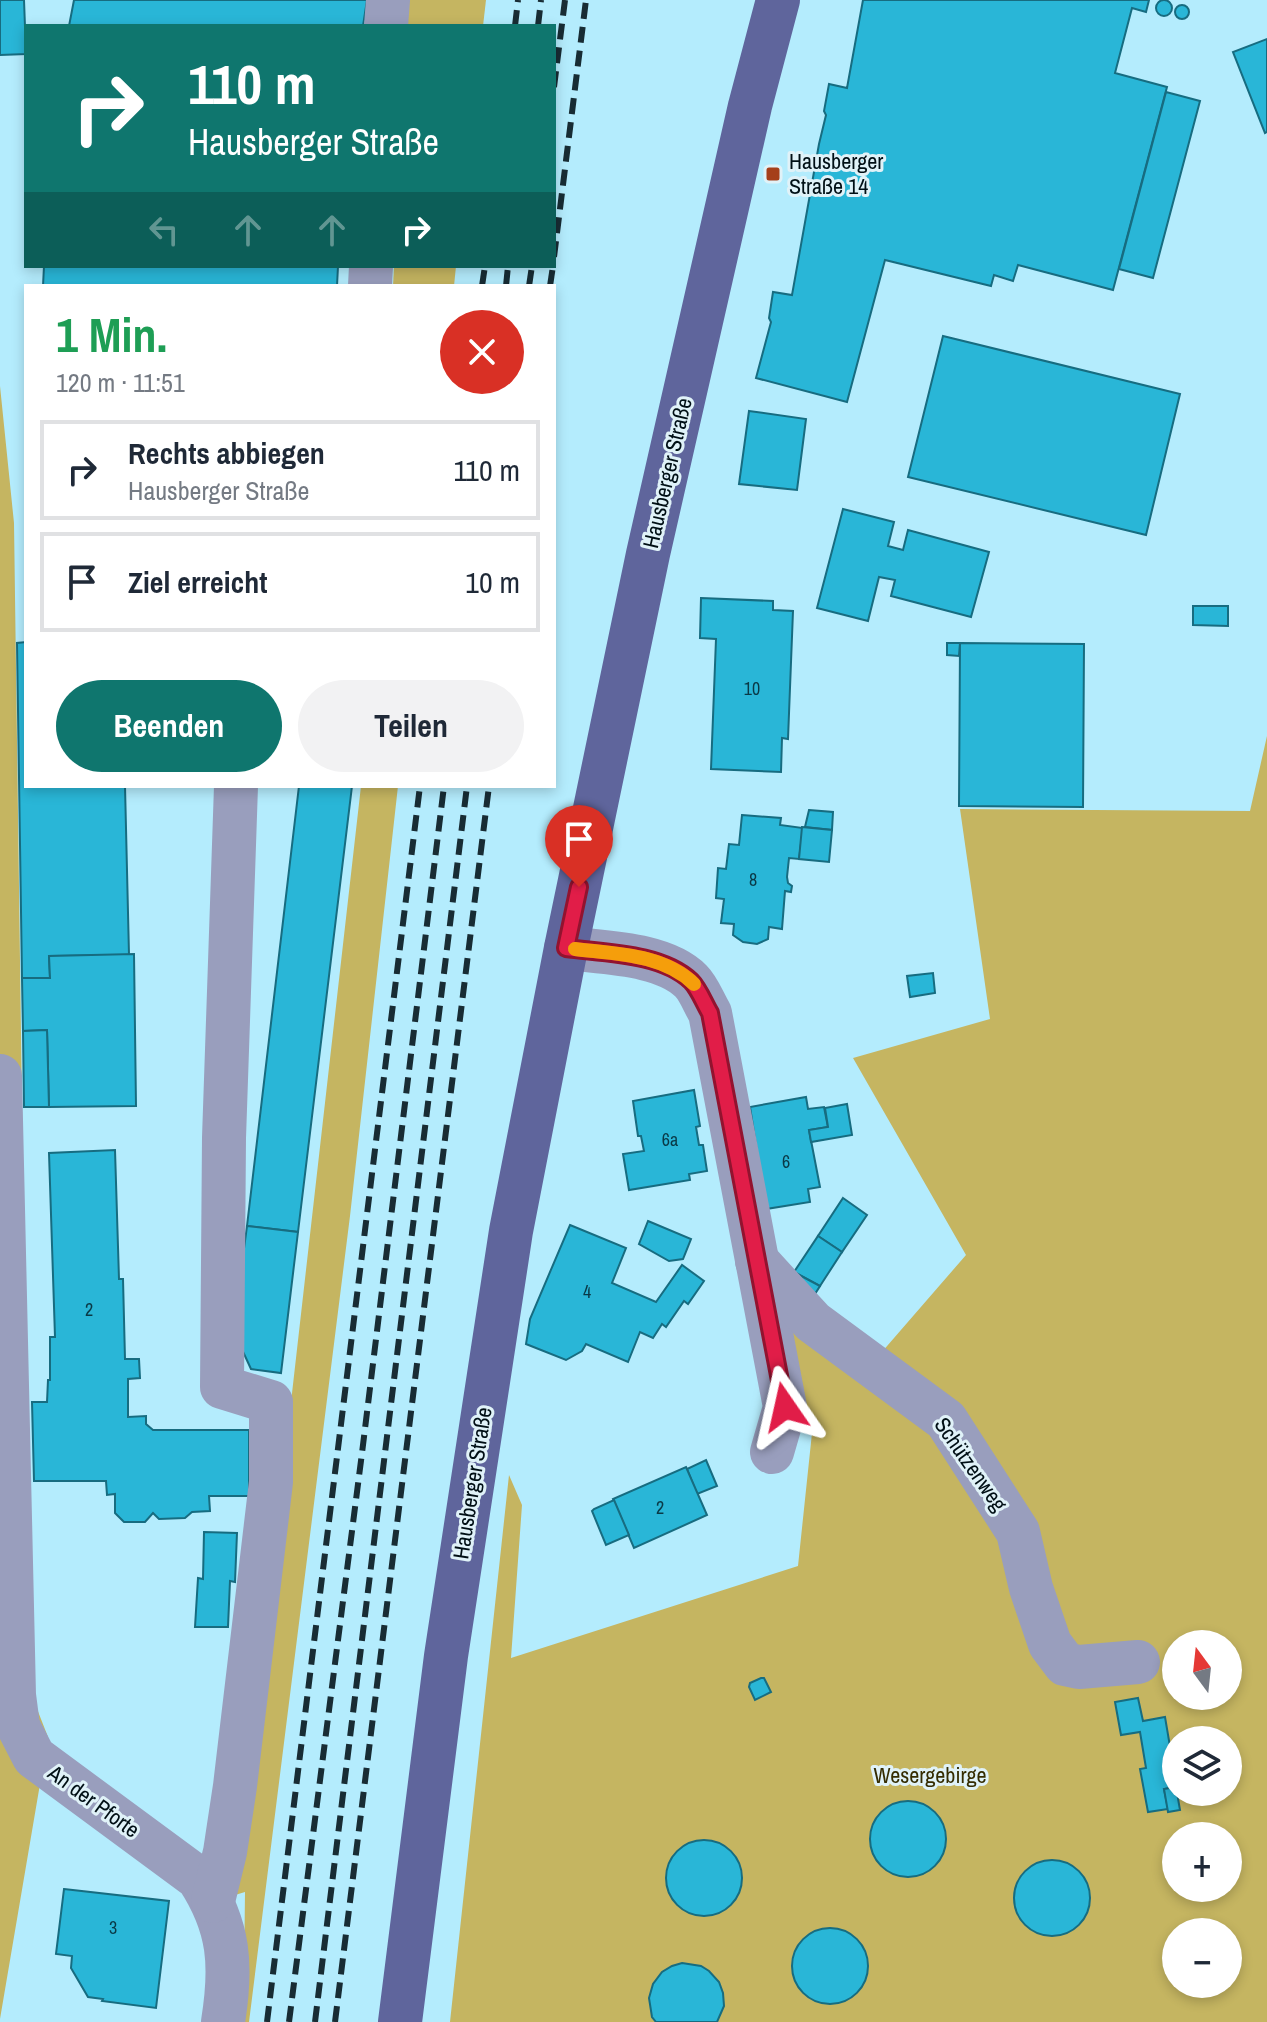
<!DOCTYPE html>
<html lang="de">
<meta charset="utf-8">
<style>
:root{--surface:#fff;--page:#f2f2f3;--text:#1f2937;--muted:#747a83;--line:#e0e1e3;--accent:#0f766e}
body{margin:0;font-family:"Archivo Narrow",sans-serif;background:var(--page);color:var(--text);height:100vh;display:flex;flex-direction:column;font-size:30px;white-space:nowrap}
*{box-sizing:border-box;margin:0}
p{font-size:26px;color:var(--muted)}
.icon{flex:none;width:44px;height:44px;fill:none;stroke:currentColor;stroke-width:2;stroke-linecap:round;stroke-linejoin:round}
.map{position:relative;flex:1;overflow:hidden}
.panel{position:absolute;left:24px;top:284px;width:532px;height:504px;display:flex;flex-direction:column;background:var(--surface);border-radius:0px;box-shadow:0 4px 12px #0003}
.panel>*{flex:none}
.top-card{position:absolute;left:24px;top:24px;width:532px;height:244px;border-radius:0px;box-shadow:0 4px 12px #0003;background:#0f766e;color:#fff;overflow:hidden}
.needle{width:52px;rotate:345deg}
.tools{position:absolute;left:1162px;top:1630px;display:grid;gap:16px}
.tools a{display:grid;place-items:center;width:80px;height:80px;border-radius:50%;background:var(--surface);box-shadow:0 4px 12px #0003;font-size:40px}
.pin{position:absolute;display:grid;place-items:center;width:68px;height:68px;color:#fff;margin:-82px -34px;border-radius:50% 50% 50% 0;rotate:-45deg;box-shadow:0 0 8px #0007}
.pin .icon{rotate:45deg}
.me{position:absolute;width:88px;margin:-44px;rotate:349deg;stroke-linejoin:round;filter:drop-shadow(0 0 6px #0008)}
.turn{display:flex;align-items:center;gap:28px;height:168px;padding:0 32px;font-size:36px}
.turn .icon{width:104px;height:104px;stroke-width:2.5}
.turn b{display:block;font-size:56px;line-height:68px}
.lanes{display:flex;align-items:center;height:76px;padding:0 32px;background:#0003;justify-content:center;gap:40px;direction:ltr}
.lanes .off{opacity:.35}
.round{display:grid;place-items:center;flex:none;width:84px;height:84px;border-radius:42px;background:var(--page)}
.head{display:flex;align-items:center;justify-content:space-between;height:136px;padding:0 32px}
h1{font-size:48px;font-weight:800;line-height:60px;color:#1e9e55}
.button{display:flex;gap:16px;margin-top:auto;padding:16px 32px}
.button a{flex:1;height:92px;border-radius:48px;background:var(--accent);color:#fff;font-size:32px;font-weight:800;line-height:92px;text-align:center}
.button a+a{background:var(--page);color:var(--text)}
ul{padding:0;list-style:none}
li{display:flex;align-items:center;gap:24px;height:100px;margin:0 16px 12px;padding:0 16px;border:4px solid var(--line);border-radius:0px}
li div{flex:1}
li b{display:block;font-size:30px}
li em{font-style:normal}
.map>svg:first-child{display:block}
.green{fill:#c5b561;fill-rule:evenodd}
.building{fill:#29b6d7;stroke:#176c80;stroke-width:2}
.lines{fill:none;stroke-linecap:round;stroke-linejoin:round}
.minor{stroke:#999ebd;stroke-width:44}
.major{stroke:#5f659c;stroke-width:44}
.rail{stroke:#182c34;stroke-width:6;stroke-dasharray:16 8;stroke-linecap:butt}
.route-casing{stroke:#92132f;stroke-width:20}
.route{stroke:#e11d48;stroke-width:14}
.slow{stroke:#f59e0b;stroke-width:14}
.poi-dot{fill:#a53f1a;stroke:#e0f2f8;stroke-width:3}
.labels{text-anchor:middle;stroke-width:6;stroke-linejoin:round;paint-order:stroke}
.number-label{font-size:18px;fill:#0a3946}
.poi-label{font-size:22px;fill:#000f15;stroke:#e0f2f8;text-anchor:start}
.street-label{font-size:22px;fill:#000f15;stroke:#e0f2f8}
.park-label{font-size:22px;fill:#342c01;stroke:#e0f2f8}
</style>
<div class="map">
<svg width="1267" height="2022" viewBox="0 0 1267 2022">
<rect width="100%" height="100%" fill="#b4ecfd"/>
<g class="green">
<path d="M409 0H486L483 26H407Z"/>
<path d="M394 266H456L454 286H393Z"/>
<path d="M0 386 14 523 30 1691 48 1737 0 2019Z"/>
<path d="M1267 736V2022H450L509 1475 522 1505 511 1658 798 1566 812 1433 785 1321 881 1353 966 1255 853 1058 990 1019 960 809 1250 811ZM1176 1644H1228V1696H1176ZM1176 1740H1228V1792H1176ZM1176 1836H1228V1888H1176ZM1176 1932H1228V1984H1176Z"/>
<path d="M361 786H398L350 1216 249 2022H238L244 1979 245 1892 235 1895Z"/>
</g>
<g class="building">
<path d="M0 0H24L26 54 0 55Z"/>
<path d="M74 0H367L363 26H69Z"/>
<path d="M863 0H1149L1146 12 1132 8 1115 73 1167 87 1113 290 1018 265 1013 281 994 275 991 286 885 260 847 402 756 378 771 322 769 318 773 292 792 295 819 144 826 115 824 111 829 84 847 88Z"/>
<circle cx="1164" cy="8" r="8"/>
<circle cx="1182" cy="12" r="7"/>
<path d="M1267 39V132L1265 133 1233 52Z"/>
<path d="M1166 92 1200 101 1153 278 1119 269Z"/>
<path d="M44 266H338L337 286H43Z"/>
<path d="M943 336 1180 394 1146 535 908 477Z"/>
<path d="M749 411 806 419 797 490 739 484Z"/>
<path d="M843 509 894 522 888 546 903 550 908 530 989 552 971 617 891 596 895 580 879 577 868 621 817 608Z"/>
<path d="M701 598 773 601V610L793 611 788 739 782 738 781 772 711 769 716 639 700 638Z"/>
<path d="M1193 606H1228V626L1193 625Z"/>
<path d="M26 642V786H125L129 955 49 956 50 978H22L17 643Z"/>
<path d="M947 643H960L959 656 947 655Z"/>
<path d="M960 643 1084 644 1083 807 959 806Z"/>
<path d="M299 786H352L298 1232 247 1226Z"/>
<path d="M809 810 833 812 832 830 805 827Z"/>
<path d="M742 815 781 818 780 825 803 828 799 859 789 858 787 877 788 883 792 886 791 892 785 891 782 929 769 927 768 939 757 944 743 942 733 935 734 924 721 923 724 899 716 898 718 868 726 869 729 844 739 845Z"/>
<path d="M802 827 832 830 829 862 799 859Z"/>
<path d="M134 954 136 1106 49 1107 47 1030 23 1031 22 978H50L49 956Z"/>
<path d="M933 973 935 993 910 997 907 976Z"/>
<path d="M47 1030 49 1107H24L23 1031Z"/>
<path d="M694 1090 700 1126 696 1127 699 1145H703L707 1171 689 1174 690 1180 629 1190 623 1154 644 1151 641 1136H638L633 1101Z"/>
<path d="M806 1097 808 1109 824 1107 828 1127 809 1130 820 1187 808 1189 810 1202 766 1209 750 1107Z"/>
<path d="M847 1104 852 1135 811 1142 809 1130 828 1127 825 1108Z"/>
<path d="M115 1150 119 1279H123L125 1359H139L140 1378 128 1379V1417L146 1416V1424L153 1430H249V1496H209L210 1511 192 1512 185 1518 159 1519 153 1513 145 1522H124L115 1513V1494L107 1495 106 1481H34L32 1402H47L48 1380H50V1337H55L49 1153Z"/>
<path d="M843 1198 867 1215 842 1252 818 1236Z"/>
<path d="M648 1221 691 1239 683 1259 669 1261 639 1244Z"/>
<path d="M570 1225 626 1248 612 1283 656 1302 682 1265 704 1281 688 1304 684 1301 666 1327 662 1324 653 1338 640 1332 628 1362 586 1344 582 1351 566 1360 526 1344 530 1319Z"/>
<path d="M247 1226 298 1232 281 1373 251 1369 233 1330Z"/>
<path d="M818 1236 842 1252 820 1286 794 1272Z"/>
<path d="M790 1270 820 1286 813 1297Z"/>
<path d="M706 1460 717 1486 697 1494 687 1469Z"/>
<path d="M686 1467 707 1515 634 1548 613 1499Z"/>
<path d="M614 1500 629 1535 606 1545 592 1511 594 1509Z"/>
<path d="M204 1532 237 1533 235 1582 230 1581 228 1627H195L198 1578 203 1579Z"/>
<path d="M761 1678H764L771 1692 755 1700 749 1687 750 1683Z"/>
<path d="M1138 1698 1143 1721 1165 1717 1176 1782V1787L1164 1789 1168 1809 1148 1812 1140 1769 1146 1768 1140 1732 1121 1735 1115 1702Z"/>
<path d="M1176 1787 1180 1810 1168 1812 1164 1789Z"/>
<circle cx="908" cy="1839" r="38"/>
<circle cx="704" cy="1878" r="38"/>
<circle cx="1052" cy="1898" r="38"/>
<path d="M64 1889 169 1901 156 2008 102 2001 103 1999 88 1997 71 1968 72 1956 56 1954Z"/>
<circle cx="830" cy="1966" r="38"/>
<path d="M682 1963 701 1966 709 1971 719 1982 723 1993 724 2006 717 2022H656L652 2017 649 1998 653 1984 662 1972 672 1966Z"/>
</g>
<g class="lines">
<g class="minor">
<path d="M386 26 388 0"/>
<path d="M370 286 371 266"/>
<path d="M566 948C604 953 663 953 691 981 699 989 704 1003 710 1013L785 1407 772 1452"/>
<path d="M0 1076 14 1695 18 1726 34 1757 198 1878C230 1927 232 1966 223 2022"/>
<path d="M757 1261 813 1322 946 1420 1018 1532 1031 1588 1050 1644 1065 1664 1079 1667 1138 1662"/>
<path d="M213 1901 225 1852 235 1786 271 1482V1402L222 1387 224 1138 236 786"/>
</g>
<path class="major" d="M400 2022 446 1656 511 1231 566 948 648 554 750 106 778 0"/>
<g class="rail">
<path d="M515 26 518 0"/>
<path d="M538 26 541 0"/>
<path d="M554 87 565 0"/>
<path d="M554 257 586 0"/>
<path d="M482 286 485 266"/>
<path d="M506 286 508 266"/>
<path d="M529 286 532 266"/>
<path d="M550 286 553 266"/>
<path d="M267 2022 420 786"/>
<path d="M289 2022 362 1453 444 786"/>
<path d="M315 2022 467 786"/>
<path d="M335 2022 489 786"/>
</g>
</g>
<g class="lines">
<g class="route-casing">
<path id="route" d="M579 887 566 948C604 953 662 953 691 981 699 989 704 1003 710 1013L785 1407"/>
</g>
<use href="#route" class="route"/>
<path class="slow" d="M575 949C616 954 663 954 694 984"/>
</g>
<rect class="poi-dot" x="765" y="166" width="16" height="16" rx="4"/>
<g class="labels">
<g class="number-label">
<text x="752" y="695">10</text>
<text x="753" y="886">8</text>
<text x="670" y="1146">6a</text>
<text x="786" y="1168">6</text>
<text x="587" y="1298">4</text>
<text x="89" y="1316">2</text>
<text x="660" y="1514">2</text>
<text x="113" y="1934">3</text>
</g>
<g class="poi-label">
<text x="789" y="169">Hausberger<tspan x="789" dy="25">Straße 14</tspan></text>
</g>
<g class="street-label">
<text transform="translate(667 473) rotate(-77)" y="8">Hausberger Straße</text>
<text transform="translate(971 1464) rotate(55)" y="8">Schützenweg</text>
<text transform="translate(472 1483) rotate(-81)" y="8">Hausberger Straße</text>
<text transform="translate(94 1801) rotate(36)" y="8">An der Pforte</text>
</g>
<g class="park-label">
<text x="930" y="1783">Wesergebirge</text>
</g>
</g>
</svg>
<div class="tools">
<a><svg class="needle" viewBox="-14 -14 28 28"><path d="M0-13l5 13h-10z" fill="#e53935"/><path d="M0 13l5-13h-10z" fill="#747a83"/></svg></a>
<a><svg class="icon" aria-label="layers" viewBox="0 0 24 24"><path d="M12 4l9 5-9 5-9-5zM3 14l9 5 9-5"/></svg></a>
<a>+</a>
<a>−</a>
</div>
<div class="pin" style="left:579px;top:887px;background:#d93025"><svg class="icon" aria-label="arrive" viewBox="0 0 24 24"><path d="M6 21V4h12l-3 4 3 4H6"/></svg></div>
<svg class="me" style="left:785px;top:1407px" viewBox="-20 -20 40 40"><path d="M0-17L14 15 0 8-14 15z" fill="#e11d48" stroke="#fff" stroke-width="4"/></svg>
<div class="top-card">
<div class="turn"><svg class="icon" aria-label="right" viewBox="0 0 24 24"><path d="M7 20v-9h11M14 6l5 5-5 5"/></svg><div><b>110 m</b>Hausberger Straße</div></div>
<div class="lanes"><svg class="icon off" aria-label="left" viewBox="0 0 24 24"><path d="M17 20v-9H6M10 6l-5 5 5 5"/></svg><svg class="icon off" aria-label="ahead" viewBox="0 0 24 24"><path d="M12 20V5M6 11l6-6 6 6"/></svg><svg class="icon off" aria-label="ahead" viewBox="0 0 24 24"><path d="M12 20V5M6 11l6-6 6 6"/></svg><svg class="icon" aria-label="right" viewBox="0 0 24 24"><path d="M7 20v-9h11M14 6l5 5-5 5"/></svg></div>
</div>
<section class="panel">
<div class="head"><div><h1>1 Min.</h1><p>120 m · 11:51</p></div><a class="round" style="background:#d93025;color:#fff"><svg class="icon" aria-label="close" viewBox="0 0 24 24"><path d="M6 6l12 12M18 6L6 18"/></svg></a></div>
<ul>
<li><svg class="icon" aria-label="right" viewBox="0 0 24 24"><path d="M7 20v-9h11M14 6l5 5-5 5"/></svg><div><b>Rechts abbiegen</b><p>Hausberger Straße</p></div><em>110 m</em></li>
<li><svg class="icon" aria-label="arrive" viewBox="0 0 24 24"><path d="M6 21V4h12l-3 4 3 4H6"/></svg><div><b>Ziel erreicht</b></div><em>10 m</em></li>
</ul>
<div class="button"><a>Beenden</a><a>Teilen</a></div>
</section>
</div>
